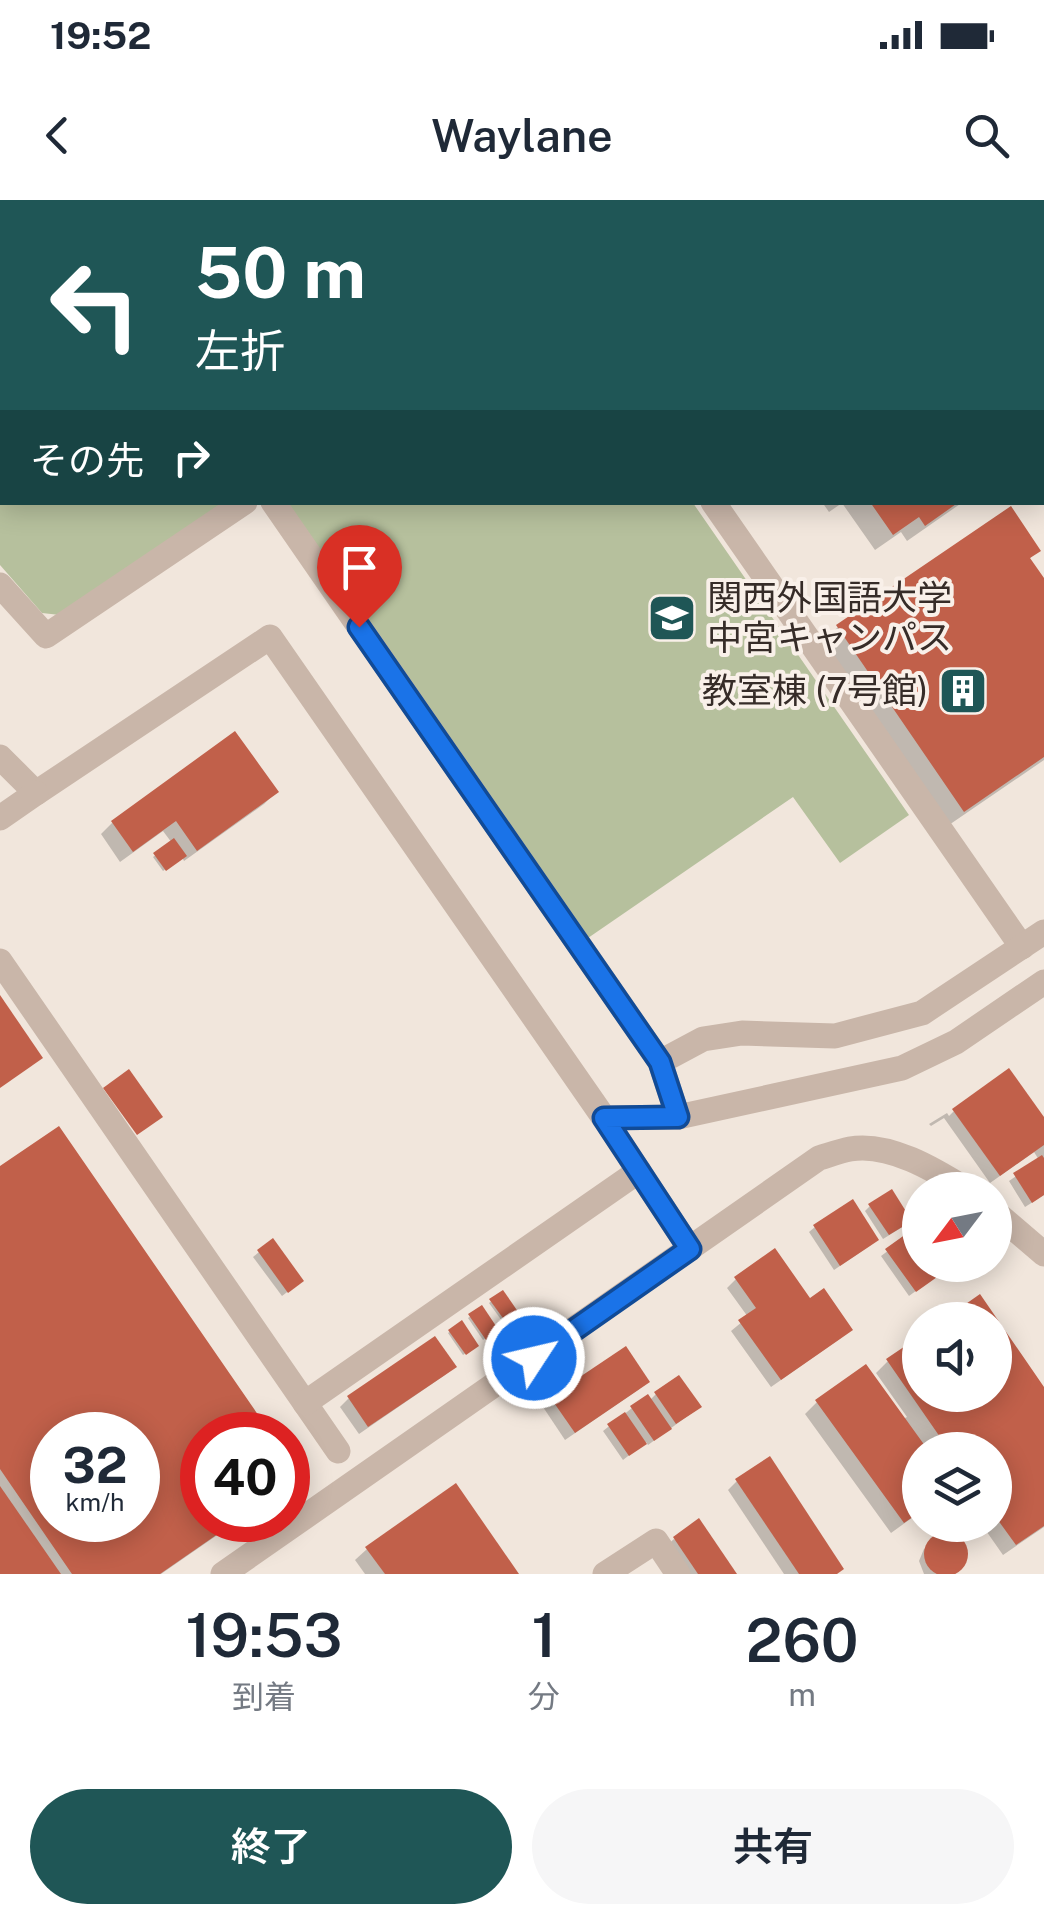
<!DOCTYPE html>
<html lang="ja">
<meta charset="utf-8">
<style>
:root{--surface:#fff;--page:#f6f6f7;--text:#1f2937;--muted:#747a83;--accent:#1f5656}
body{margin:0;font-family:"Public Sans","Noto Sans JP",sans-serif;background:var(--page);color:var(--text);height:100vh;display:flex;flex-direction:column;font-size:38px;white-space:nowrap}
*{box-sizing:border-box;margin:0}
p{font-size:32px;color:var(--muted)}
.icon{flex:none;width:55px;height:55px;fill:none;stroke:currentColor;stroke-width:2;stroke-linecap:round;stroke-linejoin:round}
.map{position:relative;height:1374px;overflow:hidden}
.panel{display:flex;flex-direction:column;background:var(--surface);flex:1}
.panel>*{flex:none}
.guide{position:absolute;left:0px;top:0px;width:1045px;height:305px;box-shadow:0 5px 25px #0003;background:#1f5656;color:#fff;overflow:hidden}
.needle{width:65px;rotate:238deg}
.controls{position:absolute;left:902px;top:972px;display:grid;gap:20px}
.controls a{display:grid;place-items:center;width:110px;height:110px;border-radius:50%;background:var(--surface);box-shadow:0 5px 25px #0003;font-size:50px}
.speed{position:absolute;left:30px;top:1212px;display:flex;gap:20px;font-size:50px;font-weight:700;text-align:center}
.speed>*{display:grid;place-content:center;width:130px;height:130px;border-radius:50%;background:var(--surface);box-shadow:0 5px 25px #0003;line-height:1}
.speed small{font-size:25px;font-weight:400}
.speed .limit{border:15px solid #d22;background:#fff;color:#111}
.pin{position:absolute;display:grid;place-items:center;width:85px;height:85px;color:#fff;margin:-102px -42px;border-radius:50% 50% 50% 0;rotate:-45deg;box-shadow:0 0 10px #0007}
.pin .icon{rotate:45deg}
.me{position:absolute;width:110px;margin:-55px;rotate:55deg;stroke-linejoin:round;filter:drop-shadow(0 0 8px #0008)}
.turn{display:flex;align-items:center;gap:35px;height:210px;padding:0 30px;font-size:45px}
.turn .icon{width:130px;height:130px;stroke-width:2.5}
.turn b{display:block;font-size:70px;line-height:85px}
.then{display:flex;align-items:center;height:95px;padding:0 30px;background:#0003;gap:20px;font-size:38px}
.eta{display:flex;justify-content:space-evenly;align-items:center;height:170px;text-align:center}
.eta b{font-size:60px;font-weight:600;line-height:70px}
.cta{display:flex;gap:20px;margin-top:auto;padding:20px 30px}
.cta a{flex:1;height:115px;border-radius:60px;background:var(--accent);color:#fff;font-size:40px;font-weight:600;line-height:115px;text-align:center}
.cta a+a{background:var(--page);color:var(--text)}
.status{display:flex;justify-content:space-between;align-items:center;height:70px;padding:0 50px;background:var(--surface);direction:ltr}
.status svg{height:28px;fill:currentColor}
header{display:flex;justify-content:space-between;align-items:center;height:130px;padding:0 30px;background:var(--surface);font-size:45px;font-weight:600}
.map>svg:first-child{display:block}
.green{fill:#b6c09d}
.shadow{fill:#0003;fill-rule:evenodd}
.building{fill:#c1604a;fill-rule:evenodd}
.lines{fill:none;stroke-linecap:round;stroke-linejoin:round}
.minor{stroke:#c9b6a9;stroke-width:25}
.route-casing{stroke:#114b97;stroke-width:25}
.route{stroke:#1a73e8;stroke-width:18}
.labels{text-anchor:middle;stroke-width:8;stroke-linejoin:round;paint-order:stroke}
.poi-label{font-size:35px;fill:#362c28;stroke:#f9f0e9;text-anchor:start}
</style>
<div class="status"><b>19:52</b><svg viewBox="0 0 49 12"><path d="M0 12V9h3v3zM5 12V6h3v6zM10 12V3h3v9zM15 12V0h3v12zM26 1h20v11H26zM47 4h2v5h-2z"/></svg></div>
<header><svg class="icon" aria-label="back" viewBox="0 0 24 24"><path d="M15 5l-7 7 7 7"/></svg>Waylane<svg class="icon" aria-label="search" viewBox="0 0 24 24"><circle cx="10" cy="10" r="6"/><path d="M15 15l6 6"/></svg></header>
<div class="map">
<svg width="1044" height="1374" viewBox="0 0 1044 1374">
<rect width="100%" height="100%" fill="#f1e6dc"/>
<g class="green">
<path d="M0 0H484L486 2H2V302L224 303 60 415 42 413 0 365Z"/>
<path d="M288 303H693L909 615 840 663 793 597 588 738Z"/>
</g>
<g class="shadow">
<path d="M664 0H790L792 2H664Z"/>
<path d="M975 0H1044L1042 163V2H972Z"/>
<path d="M822 302H963L907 341 901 332 875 350 842 303 829 312Z"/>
<path d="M1038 350 1028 360 1044 382V560L946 627 821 444 838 427Z"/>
<path d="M276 592 264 604 184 661 182 657 163 671 153 657 172 643 163 631 120 662 101 634 112 623Z"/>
<path d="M954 911 1044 921V995L1025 1007 1009 981 1039 960 1034 952 990 983 944 918 931 926 929 924 947 913 949 916Z"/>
<path d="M0 969 269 1235H202V1320H239L161 1374H0ZM52 1235H138V1320H52Z"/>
<path d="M870 1006 904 1026 883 1039 865 1011Z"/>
<path d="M815 1027 871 1045 834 1070 809 1032Z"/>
<path d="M920 1027V1065H951L909 1096 881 1056Z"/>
<path d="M259 1052 295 1086 282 1096 253 1057Z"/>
<path d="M736 1079 841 1138 771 1187 731 1131 748 1117 727 1088Z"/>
<path d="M502 1093 518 1116 505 1125 489 1103Z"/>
<path d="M481 1109 496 1131 483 1140 468 1118Z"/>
<path d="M995 1121 1044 1191V1327L1003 1355 982 1325H995V1250H920V1312L891 1333 805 1214 817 1202 903 1219 907 1217 876 1173 888 1161 920 1139V1195H995Z"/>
<path d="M461 1124 476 1146 463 1155 448 1133Z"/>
<path d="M453 1167 445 1175 359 1234 340 1207 349 1198Z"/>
<path d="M647 1182 638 1190 565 1240 543 1207 552 1199Z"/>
<path d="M656 1194 693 1212 648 1245 646 1242 623 1260 603 1231 632 1208 649 1201Z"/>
<path d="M737 1281 836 1374H784L728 1290Z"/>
<path d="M942 1335H948L960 1341 966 1353 963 1366 955 1374H924L919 1361 924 1349Z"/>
<path d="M674 1339 734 1374H684L665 1347Z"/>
<path d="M367 1349 516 1374H365L355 1360Z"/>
</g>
<g class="building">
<path d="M870 302H959L925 326 919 317 893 335Z"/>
<path d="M1011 306 1041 351 1030 358 1044 378V557L964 612 836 425Z"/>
<path d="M235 531 279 592 197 651 176 621 133 652 111 621Z"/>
<path d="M174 638 187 656 166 671 153 653Z"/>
<path d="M0 795 43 858 0 888Z"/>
<path d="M1009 868 1044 917V945L1000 976 952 909Z"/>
<path d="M129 869 163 917 137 935 103 888Z"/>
<path d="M59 926 272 1235H202V1320H238L160 1374H72L0 1269V966ZM52 1235H138V1320H52Z"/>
<path d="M1042 955 1044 958V995L1032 1003 1013 973Z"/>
<path d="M892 989 912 1021 889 1035 868 1004Z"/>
<path d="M853 999 879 1040 840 1066 813 1025Z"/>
<path d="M920 1024V1065H954L916 1092 885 1049Z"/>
<path d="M273 1038 304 1081 288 1093 257 1050Z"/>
<path d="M775 1048 810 1098 824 1088 853 1130 781 1180 738 1120 756 1108 734 1077Z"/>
<path d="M503 1090 521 1116 508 1125 489 1099Z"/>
<path d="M980 1094 1044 1187V1326L1016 1345 995 1316V1250H949L886 1159 920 1136V1195H995V1120H943Z"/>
<path d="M482 1105 500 1132 486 1140 468 1114Z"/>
<path d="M462 1120 479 1146 466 1155 448 1130Z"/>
<path d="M435 1136 457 1167 368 1227 347 1196Z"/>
<path d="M626 1146 650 1182 575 1233 550 1197Z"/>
<path d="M866 1164 928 1250H920V1312L904 1323 815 1200Z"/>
<path d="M679 1175 702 1207 676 1224 654 1192Z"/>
<path d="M648 1194 672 1229 654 1241 630 1206Z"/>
<path d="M625 1212 647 1244 629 1256 607 1224Z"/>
<path d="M770 1256 844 1369 837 1374H799L735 1279Z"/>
<path d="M288 1257 301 1276 288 1285Z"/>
<path d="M456 1283 519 1374H385L365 1347Z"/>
<path d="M0 1286 61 1374H0Z"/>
<path d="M699 1318 737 1374H698L673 1337Z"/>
<circle cx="946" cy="1354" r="22"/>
</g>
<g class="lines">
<g class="minor">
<path d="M503 0 504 2"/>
<path d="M273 302 660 862 678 917"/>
<path d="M713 302 1022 747"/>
<path d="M0 385 46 436 245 302"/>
<path d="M0 557 36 593 270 437 604 918 690 1049"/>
<path d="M0 618 36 593"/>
<path d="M0 761 338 1251"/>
<path d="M660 862 703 839 742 833 835 836 922 813 1044 732"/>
<path d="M604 918 678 917 902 868 956 842 1044 782"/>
<path d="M995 1012 1044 1054"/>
<path d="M305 1203 639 971"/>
<path d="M223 1374 819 958C829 955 840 951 850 949 889 942 935 970 967 990"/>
<path d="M605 1374 656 1341 678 1374"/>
</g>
</g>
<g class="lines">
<g class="route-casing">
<path id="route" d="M359 427 660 862 678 917 604 918 690 1049 534 1158"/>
</g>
<use href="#route" class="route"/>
</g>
<defs>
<g id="university-square" transform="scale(2.5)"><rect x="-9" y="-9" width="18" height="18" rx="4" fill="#1f5656" stroke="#f9f0e9"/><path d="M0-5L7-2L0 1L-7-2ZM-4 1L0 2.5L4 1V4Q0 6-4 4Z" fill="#fff"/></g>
<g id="building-square" transform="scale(2.5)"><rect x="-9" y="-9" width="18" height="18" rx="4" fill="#1f5656" stroke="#f9f0e9"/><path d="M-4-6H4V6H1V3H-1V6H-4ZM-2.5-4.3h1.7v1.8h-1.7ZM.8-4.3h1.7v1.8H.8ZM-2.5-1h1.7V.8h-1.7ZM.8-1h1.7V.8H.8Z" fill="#fff"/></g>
</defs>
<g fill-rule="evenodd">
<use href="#university-square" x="672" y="418"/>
<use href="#building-square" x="963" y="491"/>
</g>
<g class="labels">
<g class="poi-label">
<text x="707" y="410">関西外国語大学<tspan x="707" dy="40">中宮キャンパス</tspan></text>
<text x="928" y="503" text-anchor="end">教室棟 (7号館)</text>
</g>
</g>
</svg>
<div class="controls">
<a><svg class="needle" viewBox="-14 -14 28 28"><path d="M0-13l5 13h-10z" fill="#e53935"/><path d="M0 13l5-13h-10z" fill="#747a83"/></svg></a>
<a><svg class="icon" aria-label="sound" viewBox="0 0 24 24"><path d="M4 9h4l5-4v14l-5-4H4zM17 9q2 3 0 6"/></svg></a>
<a><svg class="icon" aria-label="layers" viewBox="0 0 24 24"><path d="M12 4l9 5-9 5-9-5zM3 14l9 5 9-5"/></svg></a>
</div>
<div class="speed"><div>32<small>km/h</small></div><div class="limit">40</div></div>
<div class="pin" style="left:359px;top:427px;background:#d93025"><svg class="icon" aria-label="arrive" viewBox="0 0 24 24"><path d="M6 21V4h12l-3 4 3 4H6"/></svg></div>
<svg class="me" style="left:534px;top:1158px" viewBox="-20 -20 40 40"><circle r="17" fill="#1a73e8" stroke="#fff" stroke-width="3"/><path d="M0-11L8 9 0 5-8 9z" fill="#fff"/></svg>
<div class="guide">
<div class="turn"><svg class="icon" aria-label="left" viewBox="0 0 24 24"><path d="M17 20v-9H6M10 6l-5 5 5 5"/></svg><div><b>50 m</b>左折</div></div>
<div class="then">その先<svg class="icon" aria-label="right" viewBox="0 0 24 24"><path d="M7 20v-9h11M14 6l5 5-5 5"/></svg></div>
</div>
</div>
<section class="panel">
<div class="eta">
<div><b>19:53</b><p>到着</p></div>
<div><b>1</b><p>分</p></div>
<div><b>260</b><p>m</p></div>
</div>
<div class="cta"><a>終了</a><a>共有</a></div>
</section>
